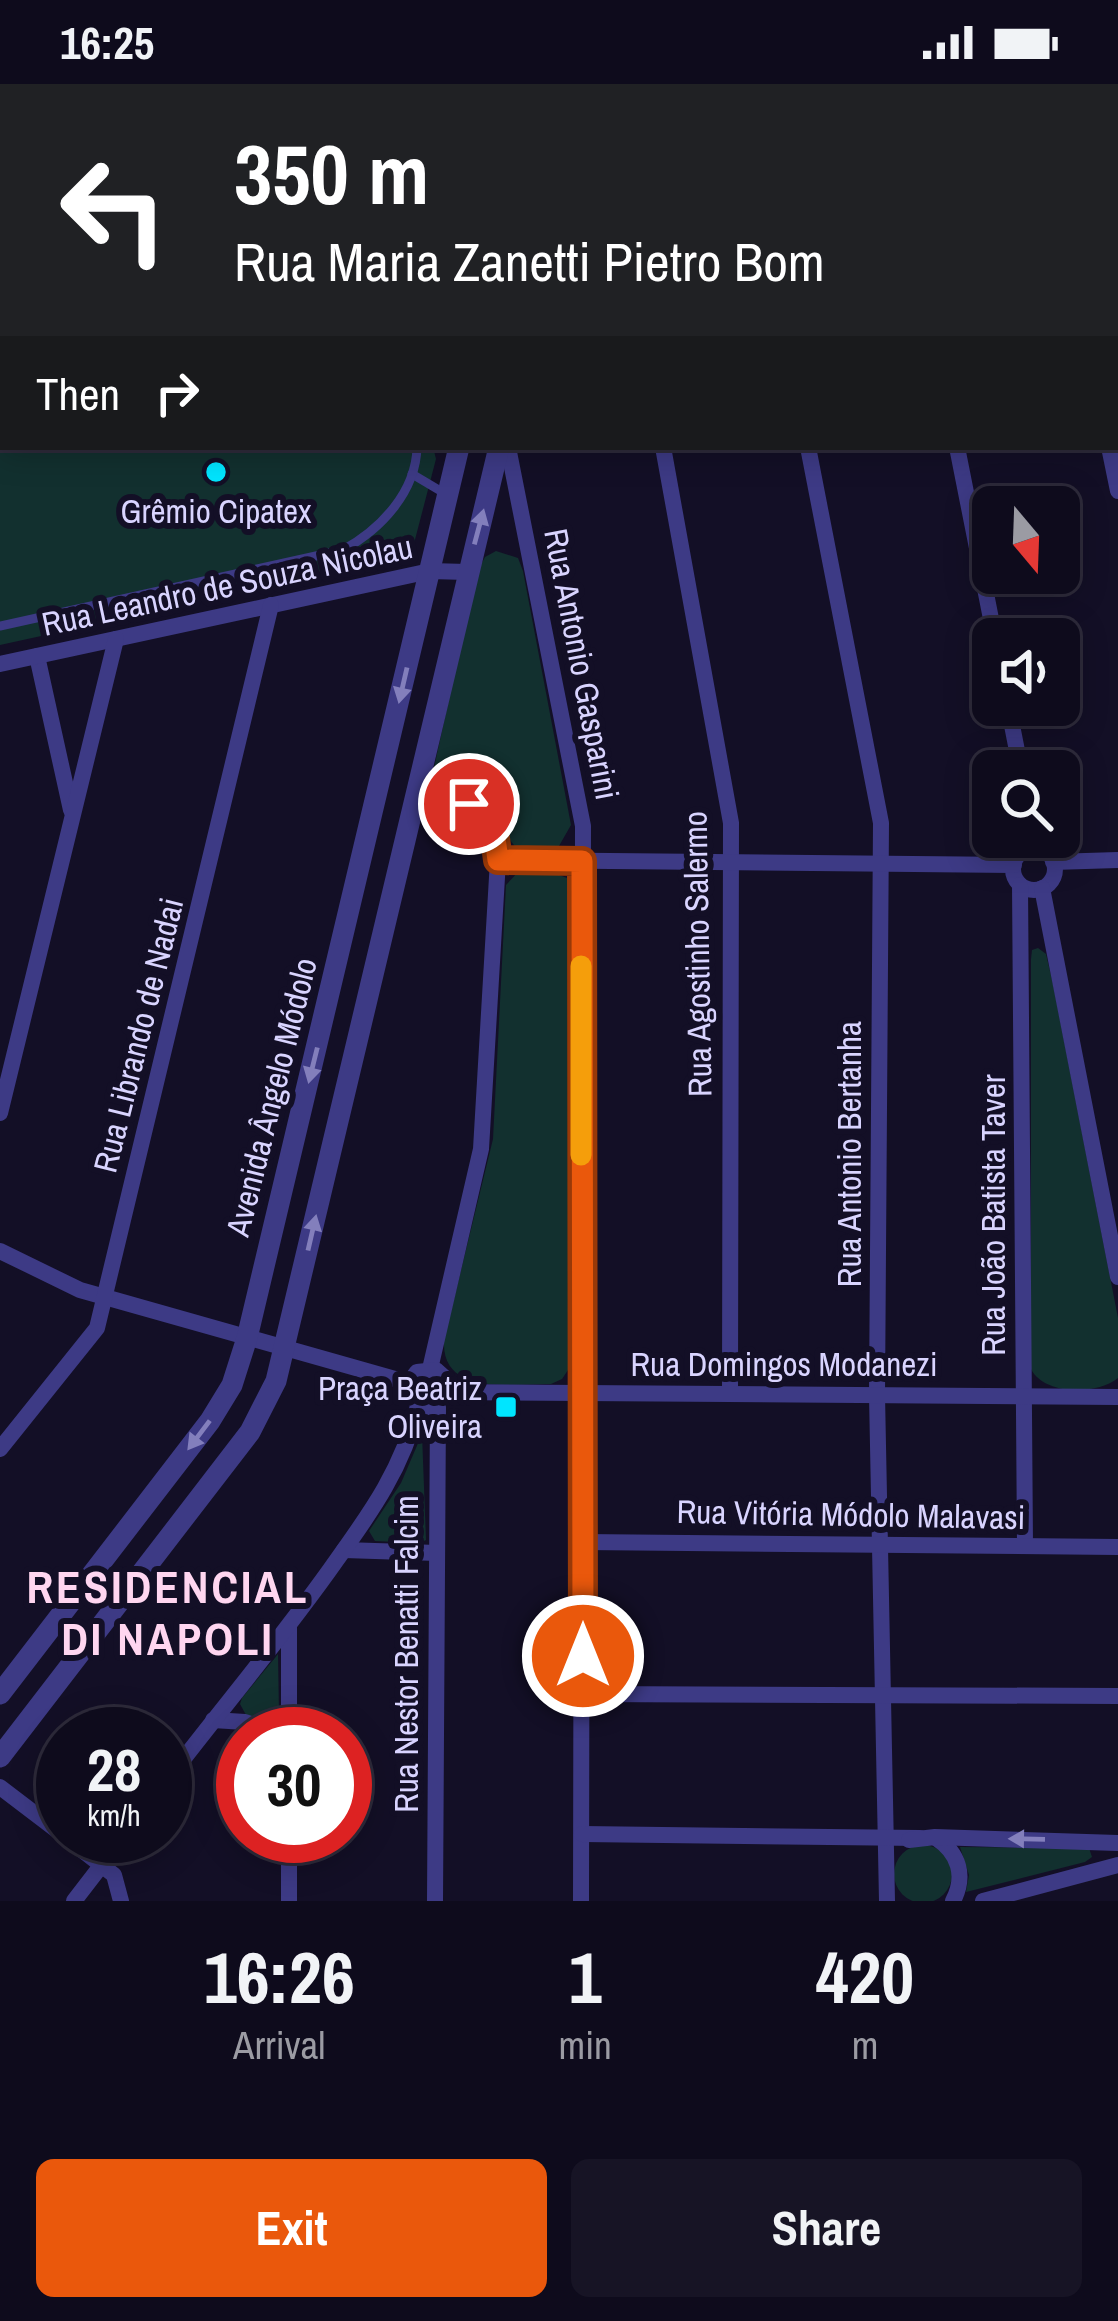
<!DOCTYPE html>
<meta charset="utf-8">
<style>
:root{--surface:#0e0b1c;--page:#171425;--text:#f1f3f6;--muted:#9b9ba3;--line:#2e2b3b;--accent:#ea580c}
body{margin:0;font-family:"Archivo Narrow",sans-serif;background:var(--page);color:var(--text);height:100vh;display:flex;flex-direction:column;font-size:45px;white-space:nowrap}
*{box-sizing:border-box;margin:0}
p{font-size:39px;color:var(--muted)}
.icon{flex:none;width:66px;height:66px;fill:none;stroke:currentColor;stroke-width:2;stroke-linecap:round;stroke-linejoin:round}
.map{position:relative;height:1817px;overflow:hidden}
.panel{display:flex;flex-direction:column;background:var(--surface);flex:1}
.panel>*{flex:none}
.hud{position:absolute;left:0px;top:0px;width:1119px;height:366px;box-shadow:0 6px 30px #0003,0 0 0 3px var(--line);background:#202124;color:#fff;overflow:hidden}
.needle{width:78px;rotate:161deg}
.fabs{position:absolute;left:972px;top:402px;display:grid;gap:24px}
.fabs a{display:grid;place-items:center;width:108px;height:108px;border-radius:18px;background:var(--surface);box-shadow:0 6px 30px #0003,0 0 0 3px var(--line);font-size:60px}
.speed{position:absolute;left:36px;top:1623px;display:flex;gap:24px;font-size:60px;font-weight:700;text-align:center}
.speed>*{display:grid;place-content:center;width:156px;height:156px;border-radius:50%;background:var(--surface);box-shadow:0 6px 30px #0003,0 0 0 3px var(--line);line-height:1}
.speed small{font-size:30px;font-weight:400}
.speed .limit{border:18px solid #d22;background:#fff;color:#111}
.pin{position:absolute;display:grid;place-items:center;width:102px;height:102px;color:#fff;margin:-51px;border:6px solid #fff;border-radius:50%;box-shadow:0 3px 12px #0007}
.me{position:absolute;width:132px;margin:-66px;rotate:0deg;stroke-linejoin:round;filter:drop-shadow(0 0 9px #0008)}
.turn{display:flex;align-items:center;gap:42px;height:252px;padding:0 36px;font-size:54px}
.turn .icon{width:156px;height:156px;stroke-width:2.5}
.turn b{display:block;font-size:84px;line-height:102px}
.then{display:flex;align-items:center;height:114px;padding:0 36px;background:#0003;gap:24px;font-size:45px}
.eta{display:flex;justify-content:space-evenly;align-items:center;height:204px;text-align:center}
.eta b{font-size:72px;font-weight:800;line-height:84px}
.action{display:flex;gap:24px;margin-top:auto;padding:24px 36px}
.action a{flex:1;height:138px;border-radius:18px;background:var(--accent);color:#fff;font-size:48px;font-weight:800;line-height:138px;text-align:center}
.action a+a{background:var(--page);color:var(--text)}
.status{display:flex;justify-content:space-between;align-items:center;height:84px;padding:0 60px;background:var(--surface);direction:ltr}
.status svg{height:33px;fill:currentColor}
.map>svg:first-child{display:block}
.green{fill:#12302f}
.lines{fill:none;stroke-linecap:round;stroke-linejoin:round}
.stream{stroke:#0a1f44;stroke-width:4.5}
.service{stroke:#3d3a85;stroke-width:9}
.minor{stroke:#3d3a85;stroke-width:16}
.tertiary{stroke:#3d3a85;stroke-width:21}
.oneway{fill:#837fbc}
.route-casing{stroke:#983908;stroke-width:30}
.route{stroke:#ea580c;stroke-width:21}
.slow{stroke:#f59e0b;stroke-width:21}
.poi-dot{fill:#00e5ff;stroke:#130f26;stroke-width:4.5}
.labels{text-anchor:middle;stroke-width:12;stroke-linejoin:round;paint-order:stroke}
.poi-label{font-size:33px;fill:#d9d4ff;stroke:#130f26}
.street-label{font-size:33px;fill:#d9d4ff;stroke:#130f26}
.district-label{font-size:45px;font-weight:bold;letter-spacing:3px;fill:#ffd6f0;stroke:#130f26}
</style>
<div class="status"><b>16:25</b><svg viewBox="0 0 49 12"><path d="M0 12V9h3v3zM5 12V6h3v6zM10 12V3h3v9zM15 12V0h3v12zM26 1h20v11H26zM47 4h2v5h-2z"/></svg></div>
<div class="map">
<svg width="1118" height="1817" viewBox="0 0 1118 1817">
<rect width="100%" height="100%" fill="#130f26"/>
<g class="green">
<path d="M0 0H661L664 3H3L0 174Z"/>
<path d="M0 203H3V363H433L436 375 411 471 0 561Z"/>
<path d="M496 467 518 474 523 487 571 741 559 762 517 765C487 728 501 718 447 706L433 688 477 488 485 473Z"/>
<path d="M543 785 567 794 574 815 572 1280 562 1295 551 1300C512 1299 441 1313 444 1256L493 1055 506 801 520 786Z"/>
<path d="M1038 864 1046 870 1053 900 1118 1234V1294C1097 1311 1045 1312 1031 1285V875L1032 866Z"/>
<path d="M422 1350 426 1456 420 1459 375 1457 369 1447 401 1399Z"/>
<path d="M278 1570 279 1629 264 1636 246 1631 240 1620 242 1614Z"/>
<circle cx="923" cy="1790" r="29"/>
<path d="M960 1763 1089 1764 1092 1773 1085 1778 966 1808 969 1791Z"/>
</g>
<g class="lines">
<g class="stream">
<path d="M1116 70H1118"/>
<path d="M0 89 3 88"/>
</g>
<g class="service">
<path d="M412 390 444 409"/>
<path d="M0 542 343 466C381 445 416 408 417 363"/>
</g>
<g class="minor">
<path d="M1116 258H1118"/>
<path d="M508 363 583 742 581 1817"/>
<path d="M663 363 731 739 730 1310"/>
<path d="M808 363 881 739 877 1311 887 1817"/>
<path d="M957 363 995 555"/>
<path d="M1109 363 1118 407"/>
<path d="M37 572 71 726"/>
<path d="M0 580 430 487 467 488"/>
<path d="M1008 621 1021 687"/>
<path d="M418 712C469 719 495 716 498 776L481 1065 430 1285"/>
<circle cx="1034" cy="785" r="21"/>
<path d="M498 776 1014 781"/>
<path d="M1053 778 1118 776"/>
<path d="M1020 801 1025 1462"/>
<path d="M1042 804 1118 1193"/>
<path d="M0 1029 116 555"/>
<path d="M0 1167 80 1206 409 1299"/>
<path d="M449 1308 1118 1313"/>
<path d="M426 1325 410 1312 409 1299 417 1288 436 1286 446 1295 449 1308"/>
<path d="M0 1365 97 1244 271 521"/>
<path d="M583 1458 1118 1463"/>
<path d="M344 1466 437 1469"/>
<path d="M583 1610 1118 1612"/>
<path d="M213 1636 245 1638 280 1650"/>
<path d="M289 1650V1543"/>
<path d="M165 1699C222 1624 282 1554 336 1477 372 1427 403 1383 418 1322"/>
<path d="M0 1703 63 1751"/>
<path d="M582 1750 920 1754"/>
<path d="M64 1752 114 1791 121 1817"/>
<path d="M289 1752V1817"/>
<path d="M936 1754C959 1769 966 1792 953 1817"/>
<path d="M909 1756 935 1753 1118 1759"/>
<path d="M74 1817 124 1752"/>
<path d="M435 1817 438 1323"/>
<path d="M983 1817 1118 1781"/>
</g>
<g class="tertiary">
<path d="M0 1610 210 1337 232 1301 247 1254 459 363"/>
<path d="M0 1673 250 1348 276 1297 499 363"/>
</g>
</g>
<defs><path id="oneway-solid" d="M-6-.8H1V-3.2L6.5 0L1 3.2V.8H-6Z" transform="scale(3)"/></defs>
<g class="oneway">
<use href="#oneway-solid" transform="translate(479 443) rotate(-75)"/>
<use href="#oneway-solid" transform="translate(403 601) rotate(103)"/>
<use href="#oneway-solid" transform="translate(313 981) rotate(104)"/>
<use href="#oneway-solid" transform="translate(312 1149) rotate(-77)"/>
<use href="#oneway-solid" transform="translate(199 1351) rotate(127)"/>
<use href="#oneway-solid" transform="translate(1027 1755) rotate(-179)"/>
</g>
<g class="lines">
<g class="route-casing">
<path id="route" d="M469 720 493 740 498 776 582 777 583 1572"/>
</g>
<use href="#route" class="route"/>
<path class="slow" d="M581 882V1071"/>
</g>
<g class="poi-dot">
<circle cx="216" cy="388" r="12"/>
<rect x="494" y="1311" width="24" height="24" rx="6"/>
</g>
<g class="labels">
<g class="poi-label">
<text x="216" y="439">Grêmio Cipatex</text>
<text x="482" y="1316" text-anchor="end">Praça Beatriz<tspan x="482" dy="38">Oliveira</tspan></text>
</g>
<g class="street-label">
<text transform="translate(227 501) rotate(-12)" y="12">Rua Leandro de Souza Nicolau</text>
<text transform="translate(582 580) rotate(79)" y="12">Rua Antonio Gasparini</text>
<text transform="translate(697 870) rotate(-91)" y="12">Rua Agostinho Salermo</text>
<text transform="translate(138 951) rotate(-76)" y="12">Rua Librando de Nadai</text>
<text transform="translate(271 1013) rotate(-76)" y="12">Avenida Ângelo Módolo</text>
<text transform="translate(849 1070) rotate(-90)" y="12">Rua Antonio Bertanha</text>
<text transform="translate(993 1131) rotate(-90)" y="12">Rua João Batista Taver</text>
<text x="784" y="1292">Rua Domingos Modanezi</text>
<text transform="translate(851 1430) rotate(1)" y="12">Rua Vitória Módolo Malavasi</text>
<text transform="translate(406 1570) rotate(-90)" y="12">Rua Nestor Benatti Falcim</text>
</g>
<g class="district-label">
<text x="168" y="1519">RESIDENCIAL<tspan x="168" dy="52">DI NAPOLI</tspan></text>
</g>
</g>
</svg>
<div class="fabs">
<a><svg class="needle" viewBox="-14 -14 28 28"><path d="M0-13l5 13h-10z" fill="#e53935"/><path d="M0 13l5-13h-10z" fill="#9b9ba3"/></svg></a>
<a><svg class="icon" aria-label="sound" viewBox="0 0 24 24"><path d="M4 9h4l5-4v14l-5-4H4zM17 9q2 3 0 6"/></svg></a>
<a><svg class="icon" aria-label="search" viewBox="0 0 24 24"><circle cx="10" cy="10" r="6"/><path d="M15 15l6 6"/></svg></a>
</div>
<div class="speed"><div>28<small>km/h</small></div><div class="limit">30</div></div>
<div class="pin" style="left:469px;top:720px;background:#d93025"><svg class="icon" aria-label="arrive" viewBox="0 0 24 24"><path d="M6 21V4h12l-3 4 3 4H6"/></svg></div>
<svg class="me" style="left:583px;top:1572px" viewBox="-20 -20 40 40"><circle r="17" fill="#ea580c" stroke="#fff" stroke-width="3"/><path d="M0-11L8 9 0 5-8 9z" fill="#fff"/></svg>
<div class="hud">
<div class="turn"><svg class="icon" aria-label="left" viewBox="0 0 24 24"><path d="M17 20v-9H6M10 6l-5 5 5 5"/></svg><div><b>350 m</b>Rua Maria Zanetti Pietro Bom</div></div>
<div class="then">Then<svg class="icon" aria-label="right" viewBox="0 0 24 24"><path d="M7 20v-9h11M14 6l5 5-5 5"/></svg></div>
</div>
</div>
<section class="panel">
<div class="eta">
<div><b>16:26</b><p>Arrival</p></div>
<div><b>1</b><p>min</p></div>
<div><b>420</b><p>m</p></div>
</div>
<div class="action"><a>Exit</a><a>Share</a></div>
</section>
